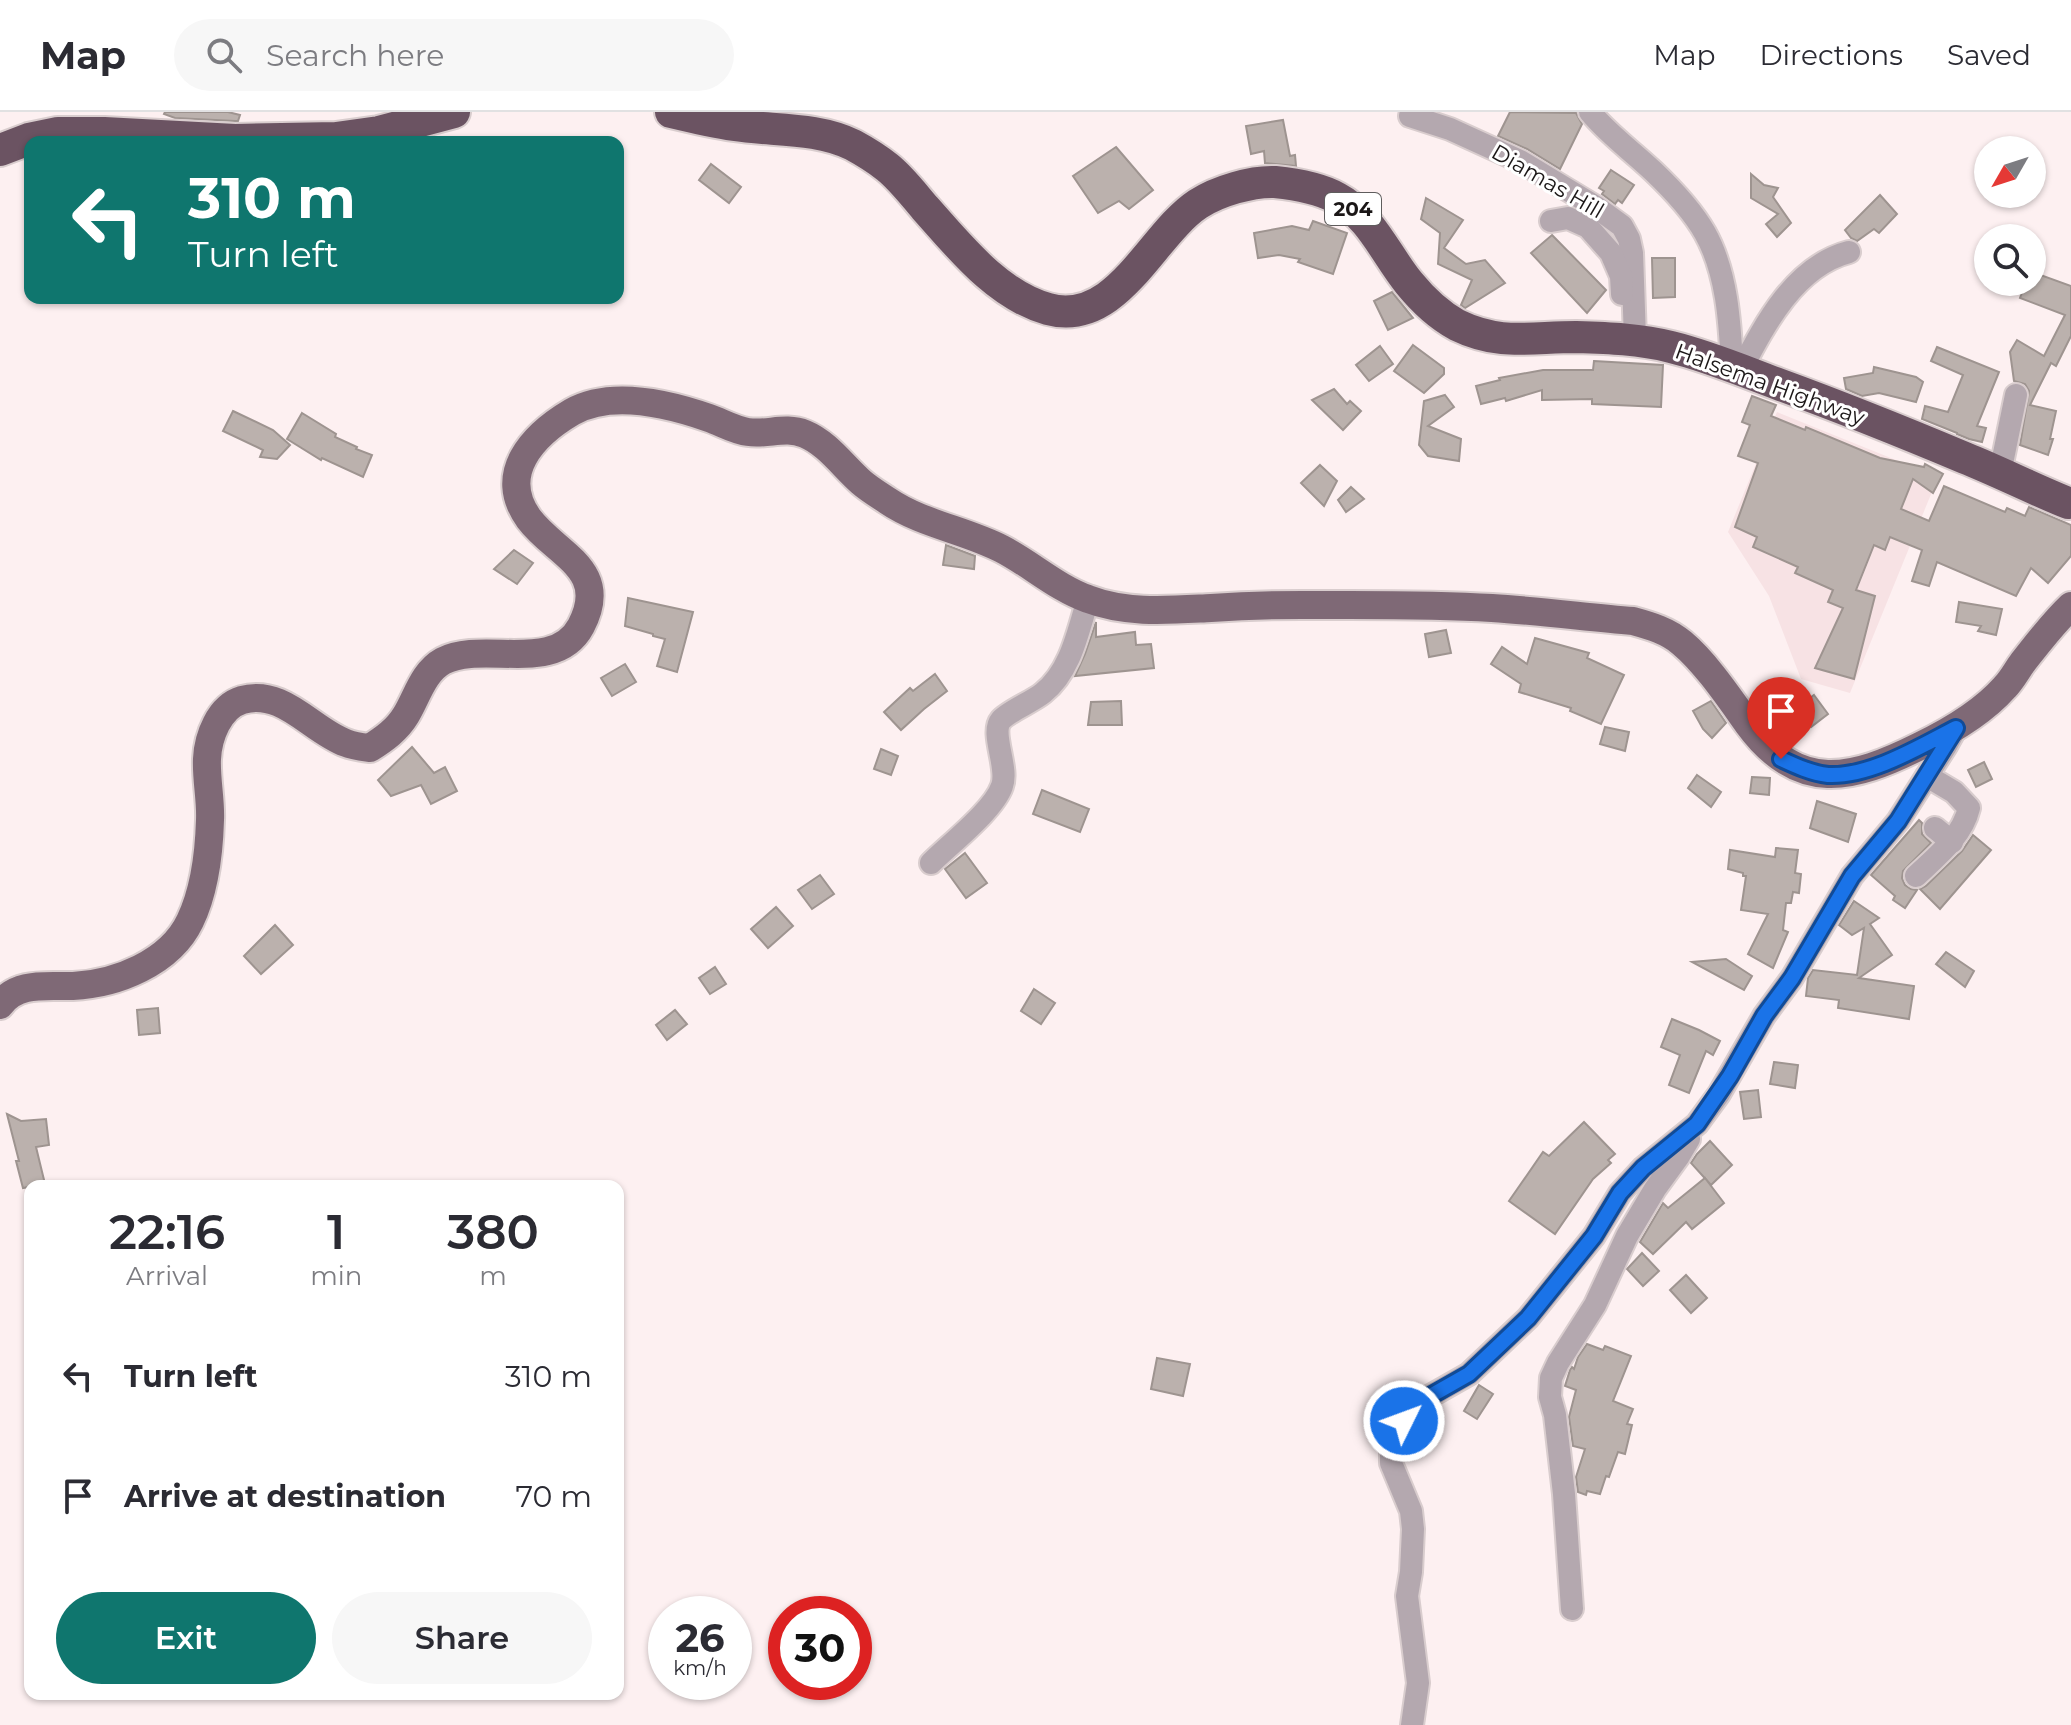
<!DOCTYPE html>
<style>
:root{--surface:#fff;--page:#f7f7f7;--text:#2b2b33;--muted:#7c7c81;--line:#e1e1e2;--accent:#0f766e}
body{margin:0;font-family:Montserrat,sans-serif;background:var(--page);color:var(--text);height:100vh;display:flex;flex-direction:column;font-size:30px;white-space:nowrap}
*{box-sizing:border-box;margin:0}
p{font-size:26px;color:var(--muted)}
.icon{flex:none;width:44px;height:44px;fill:none;stroke:currentColor;stroke-width:2;stroke-linecap:round;stroke-linejoin:round}
.map{position:relative;flex:1;overflow:hidden}
.details{position:absolute;left:24px;top:1068px;width:600px;height:520px;display:flex;flex-direction:column;background:var(--surface);border-radius:16px;box-shadow:0 2px 6px #0004}
.details>*{flex:none}
.banner{position:absolute;left:24px;top:24px;width:600px;height:168px;border-radius:16px;box-shadow:0 2px 6px #0004;background:#0f766e;color:#fff;overflow:hidden}
.needle{width:52px;rotate:231deg}
.controls{position:absolute;left:1974px;top:24px;display:grid;gap:16px}
.controls a{display:grid;place-items:center;width:72px;height:72px;border-radius:50%;background:var(--surface);box-shadow:0 2px 6px #0004;font-size:40px}
.speed{position:absolute;left:648px;top:1484px;display:flex;gap:16px;font-size:40px;font-weight:700;text-align:center}
.speed>*{display:grid;place-content:center;width:104px;height:104px;border-radius:50%;background:var(--surface);box-shadow:0 2px 6px #0004;line-height:1}
.speed small{font-size:20px;font-weight:400}
.speed .limit{border:12px solid #d22;background:#fff;color:#111}
.pin{position:absolute;display:grid;place-items:center;width:68px;height:68px;color:#fff;margin:-82px -34px;border-radius:50% 50% 50% 0;rotate:-45deg;box-shadow:0 0 8px #0007}
.pin .icon{rotate:45deg}
.me{position:absolute;width:88px;margin:-44px;rotate:48deg;stroke-linejoin:round;filter:drop-shadow(0 0 6px #0008)}
.turn{display:flex;align-items:center;gap:28px;height:168px;padding:0 32px;font-size:36px}
.turn .icon{width:104px;height:104px;stroke-width:2.5}
.turn b{display:block;font-size:56px;line-height:68px}
.eta{display:flex;justify-content:space-evenly;align-items:center;height:136px;text-align:center}
.eta b{font-size:48px;font-weight:600;line-height:56px}
.primary-button{display:flex;gap:16px;margin-top:auto;padding:16px 32px}
.primary-button a{flex:1;height:92px;border-radius:48px;background:var(--accent);color:#fff;font-size:32px;font-weight:600;line-height:92px;text-align:center}
.primary-button a+a{background:var(--page);color:var(--text)}
ul{padding:0;list-style:none}
li{display:flex;align-items:center;gap:24px;height:120px;padding:0 32px}
li div{flex:1}
li b{display:block;font-size:30px}
li em{font-style:normal}
header{display:flex;align-items:center;gap:48px;box-sizing:border-box;height:112px;padding:0 40px;background:var(--surface);border-bottom:2px solid var(--line)}
header strong{font-size:38px}
nav{display:flex;gap:44px;margin-inline-start:auto;font-size:28px}
.search{width:560px;height:72px;background:var(--page);display:flex;align-items:center;gap:20px;box-sizing:border-box;padding:0 28px;border-radius:44px;color:var(--muted);font-size:30px}
.map>svg:first-child{display:block}
.built{fill:#f7e2e4}
.building{fill:#bbb1ad;stroke:#9e9490;stroke-width:2}
.lines{fill:none;stroke-linecap:round;stroke-linejoin:round}
.minor-casing{stroke:#d9cdce;stroke-width:26}
.major-casing{stroke:#d9cdce;stroke-width:32}
.highway-casing{stroke:#d9cdce;stroke-width:36}
.minor{stroke:#b4a8af;stroke-width:22}
.major{stroke:#7f6976;stroke-width:28}
.highway{stroke:#6b5362;stroke-width:32}
.route-casing{stroke:#114b97;stroke-width:20}
.route{stroke:#1a73e8;stroke-width:14}
.labels{text-anchor:middle;stroke-width:6;stroke-linejoin:round;paint-order:stroke}
.shield{fill:#fff;stroke:#5f5d5d;stroke-width:2}
.shield-label{font-size:20px;font-weight:bold;fill:#1b1717}
.street-label{font-size:22px;fill:#1b1717;stroke:#fff}
</style>
<header>
<strong>Map</strong>
<div class="search"><svg class="icon" aria-label="search" viewBox="0 0 24 24"><circle cx="10" cy="10" r="6"/><path d="M15 15l6 6"/></svg>Search here</div>
<nav><a>Map</a><a>Directions</a><a>Saved</a></nav>
</header>
<div class="map">
<svg width="2071" height="1613" viewBox="0 0 2071 1613">
<rect width="100%" height="100%" fill="#fdf0f1"/>
<path class="built" d="M1777 300 1938 365 1850 581 1801 567 1769 484 1728 420Z"/>
<g class="building">
<path d="M165 0H228L240 3 238 9H235L175 6 164 2Z"/>
<path d="M1510 0 1576 1 1582 12 1560 57 1527 37 1498 24Z"/>
<path d="M1283 8 1290 44 1295 43 1296 54 1265 51 1264 39 1251 42 1246 14Z"/>
<path d="M1116 35 1153 78 1129 97 1119 89 1098 101 1073 64Z"/>
<path d="M711 52 741 75 729 91 699 68Z"/>
<path d="M1611 58 1634 73 1622 91 1618 88 1615 92 1602 82 1604 79 1599 76Z"/>
<path d="M1751 62 1764 73 1778 76 1773 85 1791 111 1777 125 1766 112 1778 102 1751 86Z"/>
<path d="M1880 83 1897 102 1879 121 1874 117 1857 129 1851 126 1845 118Z"/>
<path d="M1426 86 1463 108 1444 136 1466 152 1485 148 1505 171 1465 196 1461 193 1472 168 1438 152 1440 121 1421 107Z"/>
<path d="M1313 109 1347 121 1333 162 1298 150 1300 147 1279 143 1258 146 1254 121 1292 114 1309 118Z"/>
<path d="M1552 123 1606 178 1587 201 1531 141Z"/>
<path d="M1652 146H1675V185L1653 186Z"/>
<path d="M2032 160 2071 174V224L2056 254 2051 251 2030 293 2056 299 2050 327H2053L2048 343 2020 333 2029 279 2025 272 2014 269 2010 240 2017 228 2044 244 2065 203 2020 186 2026 170H2032Z"/>
<path d="M1392 180 1413 206 1388 218 1374 189Z"/>
<path d="M1413 233 1444 256V262L1424 281 1394 259Z"/>
<path d="M1380 234 1393 252 1369 269 1356 253Z"/>
<path d="M1937 235 1999 260 1977 314 1986 316 1982 330 1969 327 1957 322V321L1922 307 1925 294 1948 300 1963 263 1931 249Z"/>
<path d="M1594 249 1663 253 1661 295 1592 292V287L1542 288V278L1506 289 1505 286 1481 292 1476 274 1500 268 1499 266 1543 258H1593Z"/>
<path d="M1874 255 1916 265 1923 270 1916 290 1879 281 1862 284 1846 277 1844 266 1873 261Z"/>
<path d="M1334 277 1347 292 1350 289 1361 299 1343 318 1312 288Z"/>
<path d="M1445 283 1454 295 1428 314 1461 327 1459 349 1428 344 1419 333 1424 289Z"/>
<path d="M1752 284 1776 293 1771 304 1805 318 1806 315 1880 346 1924 355 1925 352 1943 362 1933 381 1913 367 1901 397 1929 409 1944 374 2005 400 2007 396 2025 404 2029 395 2071 413V444L2048 471 2031 456 2016 484 1937 450 1929 474 1912 469 1922 438 1890 425 1885 438 1874 433 1856 478 1875 484 1854 567 1815 556 1843 496 1828 490 1833 478 1795 461 1798 455 1753 435 1757 425 1735 415 1758 351 1738 344 1750 313 1742 310Z"/>
<path d="M233 299 273 318 290 333 277 347 260 345 263 338 223 319Z"/>
<path d="M302 301 336 322 335 325 357 335 356 337 372 343 363 365 322 346 321 348 287 327Z"/>
<path d="M1320 353 1337 369 1324 394 1301 371Z"/>
<path d="M1351 375 1364 387 1346 400 1338 388Z"/>
<path d="M946 433 975 444 974 457 943 453Z"/>
<path d="M514 438 533 451 517 472 494 457Z"/>
<path d="M628 486 693 500 677 560 657 554 665 527 653 524V522L625 514Z"/>
<path d="M1959 490 2002 497 1996 523 1978 519 1981 514 1956 510Z"/>
<path d="M1096 510V525L1135 520 1136 533 1151 532 1154 556 1075 564 1085 542Z"/>
<path d="M1446 518 1451 541 1429 545 1425 522Z"/>
<path d="M1535 526 1589 541 1587 546 1624 563 1601 612 1570 599 1571 596 1519 580 1521 572 1491 552 1502 535 1527 552Z"/>
<path d="M625 552 636 570 612 584 601 566Z"/>
<path d="M935 562 947 579 924 597 901 618 884 600 910 576 913 579Z"/>
<path d="M1814 583 1828 602 1811 615 1797 596Z"/>
<path d="M1121 589 1122 613H1088L1091 590Z"/>
<path d="M1711 589 1726 611 1712 626 1703 617 1693 599Z"/>
<path d="M1605 615 1629 620 1625 639 1600 632Z"/>
<path d="M412 635 434 661 445 655 457 679 431 692 421 673 391 684 378 668Z"/>
<path d="M881 637 898 644 891 663 874 657Z"/>
<path d="M1984 650 1992 667 1976 675 1968 658Z"/>
<path d="M1697 663 1721 680 1711 695 1688 676Z"/>
<path d="M1752 665 1770 666 1769 683 1750 681Z"/>
<path d="M1042 678 1089 697 1080 720 1033 702Z"/>
<path d="M1817 689 1856 702 1848 730 1810 716Z"/>
<path d="M1919 708 1922 711V722L1931 731 1903 759 1902 766 1905 773 1911 777 1917 778 1905 796 1893 788 1895 784 1871 763Z"/>
<path d="M1973 723 1991 738 1940 797 1920 777 1926 774 1962 739Z"/>
<path d="M1776 736 1798 738 1795 761 1801 762 1799 781 1793 780 1791 791H1786L1783 818 1788 820 1773 856 1748 842 1768 802 1741 798 1746 764H1743V761L1728 757 1730 738 1775 745Z"/>
<path d="M965 741 987 771 966 786 945 757Z"/>
<path d="M820 763 834 782 812 797 798 778Z"/>
<path d="M1854 789 1879 806 1870 812 1892 843 1859 866 1914 874 1909 907 1838 896 1839 888 1806 884 1808 866 1813 858 1857 863 1864 816 1852 823 1839 813Z"/>
<path d="M776 795 793 814 768 836 751 817Z"/>
<path d="M275 813 293 833 261 862 244 844Z"/>
<path d="M1946 840 1974 859 1965 875 1936 852Z"/>
<path d="M1726 847 1752 864 1744 878 1692 850Z"/>
<path d="M715 855 726 872 710 882 699 866Z"/>
<path d="M1034 877 1055 891 1041 912 1021 899Z"/>
<path d="M158 896 160 921 139 923 137 898Z"/>
<path d="M675 898 687 912 667 928 656 913Z"/>
<path d="M1672 907 1699 918 1720 929 1713 943 1706 939 1689 981 1669 973 1680 943 1661 935Z"/>
<path d="M1774 950 1798 953 1795 976 1770 972Z"/>
<path d="M1758 978 1761 1005 1744 1007 1740 980Z"/>
<path d="M7 1002 21 1009 46 1007 49 1033 36 1035 45 1072 23 1076 16 1049H19Z"/>
<path d="M1584 1010 1615 1042 1608 1048 1611 1051 1593 1067 1555 1122 1509 1089 1543 1040 1549 1044Z"/>
<path d="M1710 1029 1732 1053 1711 1073 1691 1051 1697 1042Z"/>
<path d="M1705 1066 1724 1091 1692 1117 1686 1110 1653 1142 1640 1130 1663 1091 1668 1096Z"/>
<path d="M1642 1141 1659 1159 1643 1174 1627 1157Z"/>
<path d="M1686 1163 1707 1186 1691 1201 1670 1178Z"/>
<path d="M1587 1232 1603 1238 1605 1234 1631 1244 1613 1289 1633 1297 1627 1312 1632 1313 1625 1342 1618 1340 1609 1365 1606 1364 1600 1382 1587 1379 1586 1383 1578 1380 1576 1365 1585 1337 1573 1334 1569 1305 1576 1278 1565 1274 1570 1258 1572 1255 1574 1257 1578 1245Z"/>
<path d="M1157 1246 1190 1252 1183 1284 1151 1277Z"/>
<path d="M1479 1273 1493 1282 1477 1307 1464 1299Z"/>
</g>
<g class="lines">
<g class="minor-casing">
<g id="minor">
<path d="M1590 0C1609 23 1632 39 1653 59 1673 78 1692 98 1705 121 1727 160 1730 211 1732 254"/>
<path d="M1410 4 1450 17 1520 49 1596 95 1622 114 1629 127 1632 141 1635 227"/>
<path d="M1551 109 1568 106 1588 115 1611 141 1621 164 1622 182"/>
<path d="M1741 258C1765 212 1795 154 1849 140"/>
<path d="M2000 361 2016 283"/>
<path d="M1935 716 1952 730"/>
<path d="M931 751C950 732 994 698 1002 674 1009 656 990 621 1001 608 1009 599 1032 590 1043 581 1071 559 1078 519 1088 487"/>
<path d="M1916 764C1937 744 1962 725 1969 696L1954 680 1927 664"/>
<path d="M1572 1497 1564 1382 1555 1303 1550 1285 1551 1266 1558 1251 1595 1193 1627 1124 1655 1077 1679 1044 1689 1027"/>
<path d="M1412 1613 1418 1571 1407 1484 1411 1460 1413 1417 1411 1399 1391 1351V1340L1394 1328 1404 1309 1425 1287 1469 1262 1528 1206 1594 1124 1620 1081 1643 1056 1697 1012 1719 982 1764 904 1792 866 1852 764 1898 709 1946 634 1956 616"/>
</g>
</g>
<g class="major-casing">
<path id="major" d="M0 893C17 869 47 875 73 874 116 872 170 851 190 809 205 778 209 742 210 708 211 688 206 667 207 647 208 625 219 595 242 588 283 576 311 618 346 631 353 634 362 635 370 636 384 627 397 618 406 603 417 585 423 560 443 549 483 528 555 563 581 514 611 457 556 443 529 407 496 362 533 323 572 300 611 278 669 292 709 306 721 310 734 318 748 320 768 323 785 314 805 322 827 331 843 354 861 370 869 377 879 383 888 389 922 412 965 418 1002 437 1031 452 1057 476 1088 487 1127 502 1170 498 1211 496 1241 494 1271 493 1302 493 1365 493 1429 492 1492 496 1539 499 1586 505 1633 509 1651 514 1668 519 1682 531 1706 551 1730 587 1748 612 1799 682 1852 668 1920 634 1951 619 1982 601 2005 575 2012 568 2017 558 2023 550 2038 531 2053 511 2071 494"/>
</g>
<g class="highway-casing">
<g id="highway">
<path d="M671 0C692 5 713 10 734 13 773 19 817 15 853 33 864 39 877 47 887 55 901 66 913 82 925 96 959 134 997 183 1048 197 1117 216 1151 123 1198 92 1218 79 1252 69 1275 70 1295 72 1319 76 1337 86 1371 104 1386 143 1409 171 1422 187 1439 203 1457 213 1500 234 1531 225 1576 225 1608 226 1640 227 1671 235 1708 244 1743 259 1778 272 1841 295 1903 320 1965 346 2000 360 2033 377 2068 391"/>
<path d="M0 38 29 27 58 21H104L235 28 336 26 379 20 454 0"/>
</g>
</g>
<use href="#minor" class="minor"/>
<use href="#major" class="major"/>
<use href="#highway" class="highway"/>
</g>
<g class="lines">
<g class="route-casing">
<path id="route" d="M1404 1309 1425 1287 1469 1262 1528 1206 1594 1124 1620 1081 1643 1056 1697 1012 1730 964 1764 904 1792 866 1852 764 1898 709 1956 616C1919 635 1870 665 1828 663 1811 661 1796 654 1781 647"/>
</g>
<use href="#route" class="route"/>
</g>
<g class="labels">
<rect class="shield" x="1325" y="81" width="56" height="32" rx="6"/>
<g class="shield-label">
<text x="1353" y="104">204</text>
</g>
<g class="street-label">
<text transform="translate(1548 69) rotate(30)" y="8">Diamas Hill</text>
<text transform="translate(1770 272) rotate(20)" y="8">Halsema Highway</text>
</g>
</g>
</svg>
<div class="controls">
<a><svg class="needle" viewBox="-14 -14 28 28"><path d="M0-13l5 13h-10z" fill="#e53935"/><path d="M0 13l5-13h-10z" fill="#7c7c81"/></svg></a>
<a><svg class="icon" aria-label="search" viewBox="0 0 24 24"><circle cx="10" cy="10" r="6"/><path d="M15 15l6 6"/></svg></a>
</div>
<div class="speed"><div>26<small>km/h</small></div><div class="limit">30</div></div>
<div class="pin" style="left:1781px;top:647px;background:#d93025"><svg class="icon" aria-label="arrive" viewBox="0 0 24 24"><path d="M6 21V4h12l-3 4 3 4H6"/></svg></div>
<svg class="me" style="left:1404px;top:1309px" viewBox="-20 -20 40 40"><circle r="17" fill="#1a73e8" stroke="#fff" stroke-width="3"/><path d="M0-11L8 9 0 5-8 9z" fill="#fff"/></svg>
<div class="banner">
<div class="turn"><svg class="icon" aria-label="left" viewBox="0 0 24 24"><path d="M17 20v-9H6M10 6l-5 5 5 5"/></svg><div><b>310 m</b>Turn left</div></div>
</div>
<section class="details">
<div class="eta">
<div><b>22:16</b><p>Arrival</p></div>
<div><b>1</b><p>min</p></div>
<div><b>380</b><p>m</p></div>
</div>
<ul>
<li><svg class="icon" aria-label="left" viewBox="0 0 24 24"><path d="M17 20v-9H6M10 6l-5 5 5 5"/></svg><div><b>Turn left</b></div><em>310 m</em></li>
<li><svg class="icon" aria-label="arrive" viewBox="0 0 24 24"><path d="M6 21V4h12l-3 4 3 4H6"/></svg><div><b>Arrive at destination</b></div><em>70 m</em></li>
</ul>
<div class="primary-button"><a>Exit</a><a>Share</a></div>
</section>
</div>
